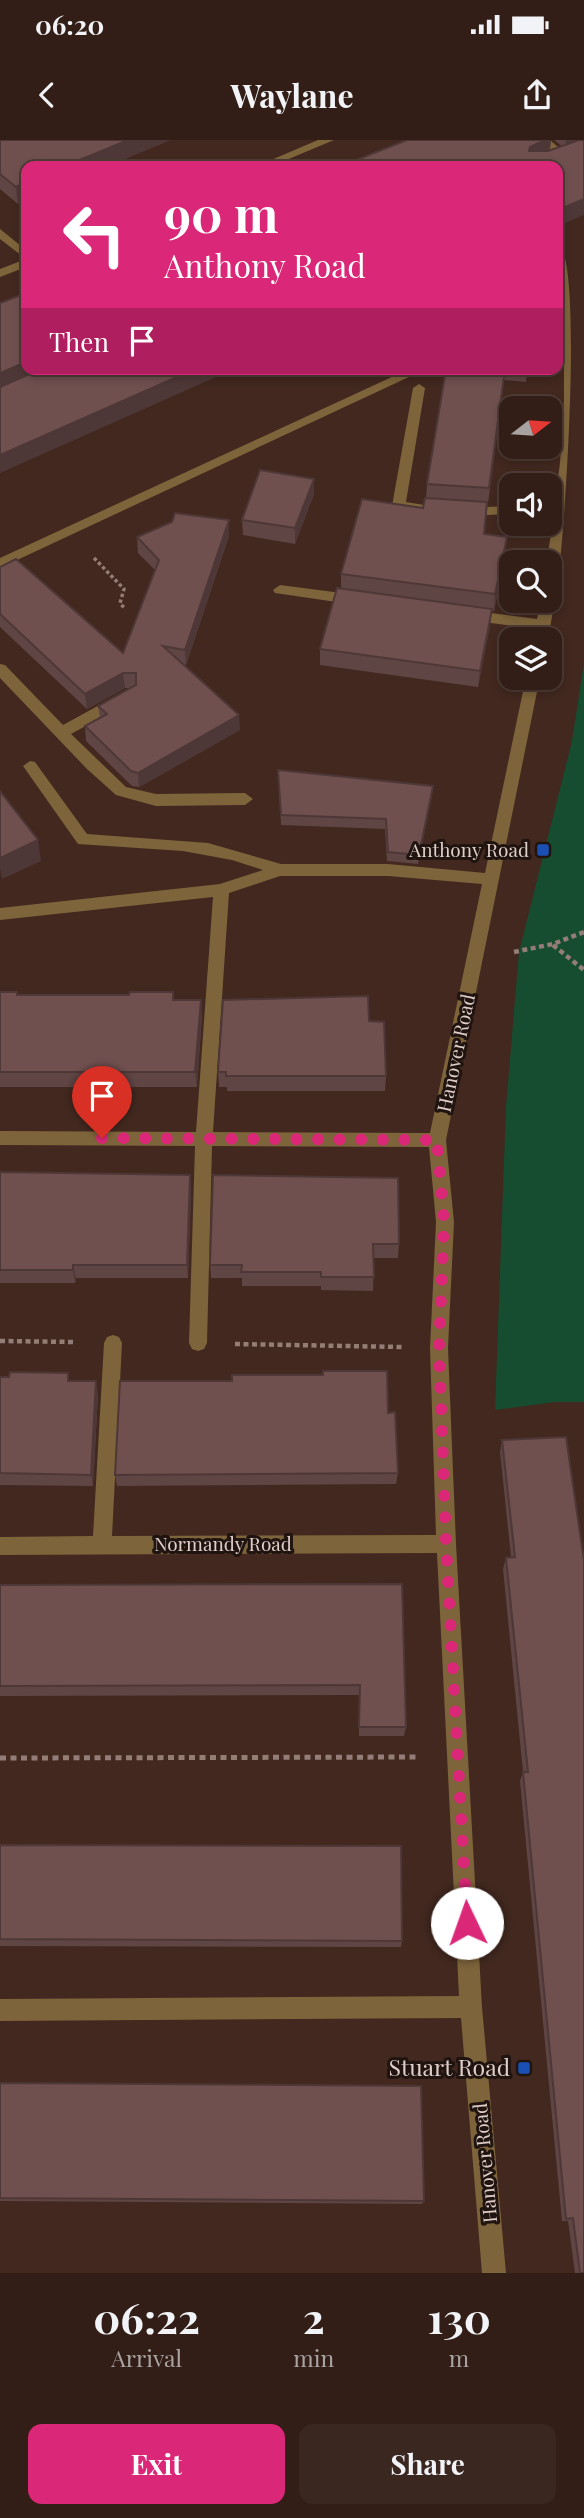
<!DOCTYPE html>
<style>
:root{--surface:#321e17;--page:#3a2720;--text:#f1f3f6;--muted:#a8a2a1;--line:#4d3c36;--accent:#db2777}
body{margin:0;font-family:"Playfair Display",serif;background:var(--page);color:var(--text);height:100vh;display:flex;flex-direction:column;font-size:26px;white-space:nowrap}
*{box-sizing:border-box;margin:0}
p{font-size:23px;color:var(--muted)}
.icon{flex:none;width:38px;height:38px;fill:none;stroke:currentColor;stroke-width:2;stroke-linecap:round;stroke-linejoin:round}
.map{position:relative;height:2133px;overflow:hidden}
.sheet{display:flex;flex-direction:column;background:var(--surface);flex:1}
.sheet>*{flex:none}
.guide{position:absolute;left:21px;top:21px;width:542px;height:214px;border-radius:14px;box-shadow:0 4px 10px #0003,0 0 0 2px var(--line);background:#db2777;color:#fff;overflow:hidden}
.needle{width:46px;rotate:73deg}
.controls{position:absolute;left:499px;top:256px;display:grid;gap:14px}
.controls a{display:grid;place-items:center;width:63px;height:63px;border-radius:14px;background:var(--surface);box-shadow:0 4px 10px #0003,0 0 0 2px var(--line);font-size:35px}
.pin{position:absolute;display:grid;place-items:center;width:60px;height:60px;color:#fff;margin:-72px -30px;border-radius:50% 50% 50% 0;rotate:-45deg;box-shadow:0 0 7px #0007}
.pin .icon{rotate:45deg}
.me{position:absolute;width:77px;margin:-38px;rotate:357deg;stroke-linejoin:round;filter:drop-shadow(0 0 5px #0008)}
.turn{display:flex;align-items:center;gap:24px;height:147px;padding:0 28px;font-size:32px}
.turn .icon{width:91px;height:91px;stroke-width:2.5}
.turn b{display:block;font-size:49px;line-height:60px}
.then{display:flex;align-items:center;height:66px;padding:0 28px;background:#0003;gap:14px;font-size:26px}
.eta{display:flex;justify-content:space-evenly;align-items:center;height:119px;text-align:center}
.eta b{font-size:42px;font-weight:700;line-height:49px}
.cta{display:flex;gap:14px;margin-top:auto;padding:14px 28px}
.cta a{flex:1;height:80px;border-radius:14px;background:var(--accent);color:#fff;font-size:28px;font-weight:700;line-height:80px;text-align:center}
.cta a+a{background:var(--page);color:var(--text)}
.status{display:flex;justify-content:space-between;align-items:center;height:49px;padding:0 35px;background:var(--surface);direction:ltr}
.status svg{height:19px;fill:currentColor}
header{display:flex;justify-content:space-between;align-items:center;height:91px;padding:0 28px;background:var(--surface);font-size:32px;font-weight:700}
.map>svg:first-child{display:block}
.green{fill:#164d30}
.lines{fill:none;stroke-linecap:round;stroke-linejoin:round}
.path-far2{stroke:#937d76;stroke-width:3.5;stroke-dasharray:3.5 2.5;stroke-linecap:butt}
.path-far1{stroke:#937d76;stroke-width:4.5;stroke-dasharray:5 3.5;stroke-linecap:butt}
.path{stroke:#937d76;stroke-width:5;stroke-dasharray:6 4.5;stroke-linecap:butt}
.minor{fill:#7e643b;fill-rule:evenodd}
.wall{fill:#5f4544}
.shaded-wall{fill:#4e3837}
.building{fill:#6f504f;stroke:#4e3837;stroke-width:2}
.route{stroke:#db2777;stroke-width:12;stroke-dasharray:0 21.6}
.transit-dot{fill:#1a4fb4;stroke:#201410;stroke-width:2.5}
.labels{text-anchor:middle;stroke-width:6;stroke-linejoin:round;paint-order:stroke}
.poi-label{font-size:19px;fill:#dfcdc7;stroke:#201410;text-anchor:end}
.street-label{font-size:19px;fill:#dfcdc7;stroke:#201410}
.near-poi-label{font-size:23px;fill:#dfcdc7;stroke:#201410;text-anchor:end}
</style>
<div class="status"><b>06:20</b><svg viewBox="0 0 49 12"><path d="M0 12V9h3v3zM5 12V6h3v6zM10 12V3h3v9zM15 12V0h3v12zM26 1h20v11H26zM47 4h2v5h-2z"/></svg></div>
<header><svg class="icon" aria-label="back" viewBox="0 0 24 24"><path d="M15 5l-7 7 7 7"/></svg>Waylane<svg class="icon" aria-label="share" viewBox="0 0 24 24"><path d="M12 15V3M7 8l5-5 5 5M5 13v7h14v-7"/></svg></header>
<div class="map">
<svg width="584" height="2133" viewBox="0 0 584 2133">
<rect width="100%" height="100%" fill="#42281f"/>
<path class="green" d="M584 523V1262H555L495 1270 506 967 519 812 572 601Z"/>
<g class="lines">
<path class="path-far2" d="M94 418 124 449 120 463 125 469"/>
<g class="path-far1">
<path d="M553 805 584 830"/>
<path d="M514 812 553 804 584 792"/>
<path d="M0 1201 76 1202"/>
<path d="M235 1204 402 1207"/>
</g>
<path class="path" d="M0 1618 420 1617"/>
<g class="minor">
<path d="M318 0H334L272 26H257Z"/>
<path d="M537 0H550L568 16 558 18Z"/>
<path d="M0 89 26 110V127L0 137V129L26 119 0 99Z"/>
<path d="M558 103C584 122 564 403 557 449L550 454V422H547L560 323 564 260V174Z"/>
<path d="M409 229H426L0 428V418Z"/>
<path d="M419 244 425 248 406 362 424 365 426 368C419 375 399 373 392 366L413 248Z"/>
<path d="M511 366V374L464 376 457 372 464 368Z"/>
<path d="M280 445 357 455 364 460 357 465 275 453 273 450Z"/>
<path d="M550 456 555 460 548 499H534L536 489 468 480 461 475 468 470 537 479 541 460H550Z"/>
<path d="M0 524 5 525 63 585 114 557H124V565L71 594 126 647 156 654 245 653 253 659 245 665 156 666 116 655 87 629 0 538Z"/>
<path d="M526 537H540L446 1000 454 1082 448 1208 456 1404 482 1867 506 2133H482L461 1878 0 1881V1859L459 1856 437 1413 0 1415V1397L93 1396 104 1203 107 1197 113 1195 119 1197 122 1203 112 1396 436 1395 430 1208 436 1082 429 1007 212 1006 207 1203 204 1209 198 1211 192 1209 189 1203 195 1006 0 1005V991L196 992 213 757 0 780V768L220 744 263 730 232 720 183 711 78 704 23 626 30 621 35 622 87 694 208 703 281 724H388L485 733ZM280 736H388L482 744 430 993 213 992 229 753Z"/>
</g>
</g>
<g class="wall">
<path d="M0 0H170L108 26H26V61L18 64 0 49Z"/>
<path d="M404 0H551L550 11 562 6 554 0H584L558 86Z"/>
<path d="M446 229H527L526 242 504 240 484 394 505 414 494 471 492 470 490 485 478 547 320 525V509L341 448V434L423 368 426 358 427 344Z"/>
<path d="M314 339V354L295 404 243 395 242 380Z"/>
<path d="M229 396 186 525 183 524 240 590 139 647 132 646 86 601 85 586 100 578 98 566 131 548H125L87 569 0 487V427L123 513 155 430 138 413 137 397Z"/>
<path d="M278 630 433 646 432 656 418 724 387 721 385 689 281 685Z"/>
<path d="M0 852 18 855H129L173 852V860L202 875 197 947H0Z"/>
<path d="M369 881 386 936 385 951H227V947H219L218 932Z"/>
<path d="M0 1032 191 1049 188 1138H76L75 1143H0Z"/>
<path d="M213 1035 399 1104 398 1118H374L373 1151 321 1150V1146H242V1138H211L210 1125Z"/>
<path d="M323 1235 388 1273 398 1333 396 1344 117 1346 115 1335 232 1241Z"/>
<path d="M0 1237 70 1241 98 1254 93 1346 0 1345Z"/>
<path d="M566 1297 584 2133H575L568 2081H562L520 1641 523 1632 503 1429 506 1418 511 1417 500 1312 502 1300Z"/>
<path d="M402 1444 406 1587 404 1596H359V1555L0 1556V1445Z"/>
<path d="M0 1705 402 1801 401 1807 0 1806Z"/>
<path d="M0 1943 424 2061 422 2064 0 2061Z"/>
</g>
<g class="shaded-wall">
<path d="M128 0H170L108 26H65Z"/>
<path d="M545 0H551L549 14 528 24 530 7Z"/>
<path d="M566 0H584L565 9Z"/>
<path d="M26 42V61L18 64 16 47Z"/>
<path d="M584 59V75L558 86V70Z"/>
<path d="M26 222V229H52L0 251V233Z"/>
<path d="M195 229H234L0 333V315Z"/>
<path d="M314 339V354L295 404V388Z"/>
<path d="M229 380V396L186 525 185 510Z"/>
<path d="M507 397 505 414 494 471 495 454Z"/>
<path d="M492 469 490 485 478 547 480 531Z"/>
<path d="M123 533 125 548 87 569 85 554Z"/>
<path d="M239 575 240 590 139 647 138 633Z"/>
<path d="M433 646 432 656 418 724 419 715Z"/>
<path d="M38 700 41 721 2 739 0 728V718Z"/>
<path d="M201 860 202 875 197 947 195 932Z"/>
<path d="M190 1035 191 1049 188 1138 187 1125Z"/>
<path d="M73 1125 76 1138 75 1143 73 1130Z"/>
<path d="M96 1241 98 1254 93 1346 91 1335Z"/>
</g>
<g class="building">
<path d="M0 0H128L65 26H26V42L16 47 0 34Z"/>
<path d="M407 0H545L530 7 529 11H548L579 0H584V59L558 70V26H341Z"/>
<path d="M26 153V222L0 233V163Z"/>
<path d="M41 229H195L0 315V247Z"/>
<path d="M446 229H505L489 348 427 344Z"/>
<path d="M260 330 314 339 295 388 242 380Z"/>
<path d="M425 358 487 362 484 394 507 397 495 454 341 434 362 359 423 368Z"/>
<path d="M175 373 229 380 185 510 163 506 239 575 138 633 131 631 85 586 107 574 98 566 136 545V533H123L85 554 0 474V427L16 419 123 513 159 420 137 397 172 382Z"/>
<path d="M337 448 492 469 480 531 320 509Z"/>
<path d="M278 630 433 646 419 715 388 712 386 679 281 675Z"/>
<path d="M0 651 38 700 0 718Z"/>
<path d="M0 852H17V855H129L130 852H173V860H201L195 932H0Z"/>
<path d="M368 856 369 881 384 882 386 936H226V932H218L223 860Z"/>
<path d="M0 1032 190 1035 187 1125H73V1130H0Z"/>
<path d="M213 1035 398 1038 399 1104H373L374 1137H321V1132H241L242 1125H210Z"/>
<path d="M323 1231H387L388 1273 395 1272 398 1333 115 1335 120 1241H232V1235H323Z"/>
<path d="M10 1232 68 1233V1241H96L91 1335 0 1333V1237H9Z"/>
<path d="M566 1297 584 1421V2133H580L573 2078 566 2079 523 1632H528L506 1418 515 1417 502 1300Z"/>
<path d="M402 1444 406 1587H359L360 1545 0 1546V1445Z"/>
<path d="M0 1705 401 1706 402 1801 0 1799Z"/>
<path d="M0 1943 421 1946 424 2061 0 2058Z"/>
</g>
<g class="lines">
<path class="route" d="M102 998 437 1000 444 1082 439 1208 446 1404 467 1783"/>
</g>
<g class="transit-dot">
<rect x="536" y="703" width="14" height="14" rx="3.5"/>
<rect x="517" y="1921" width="14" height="14" rx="3.5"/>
</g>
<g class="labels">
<g class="poi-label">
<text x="529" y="717">Anthony Road</text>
</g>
<g class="street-label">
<text transform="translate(456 913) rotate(-78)" y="7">Hanover Road</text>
<text x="223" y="1411">Normandy Road</text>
<text transform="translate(485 2023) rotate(-95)" y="7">Hanover Road</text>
</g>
<g class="near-poi-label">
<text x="510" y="1936">Stuart Road</text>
</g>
</g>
</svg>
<div class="controls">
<a><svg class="needle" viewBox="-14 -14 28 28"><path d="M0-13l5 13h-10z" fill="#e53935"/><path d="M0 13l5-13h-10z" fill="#a8a2a1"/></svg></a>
<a><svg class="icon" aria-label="sound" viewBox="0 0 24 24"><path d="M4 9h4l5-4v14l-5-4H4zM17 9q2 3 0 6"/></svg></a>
<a><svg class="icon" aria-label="search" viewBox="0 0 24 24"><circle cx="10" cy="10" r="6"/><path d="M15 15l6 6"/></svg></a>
<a><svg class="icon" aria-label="layers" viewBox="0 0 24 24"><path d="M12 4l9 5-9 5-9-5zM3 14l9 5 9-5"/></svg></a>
</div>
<div class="pin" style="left:102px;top:998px;background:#d93025"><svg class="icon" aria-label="arrive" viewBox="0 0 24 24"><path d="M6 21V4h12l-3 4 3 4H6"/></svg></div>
<svg class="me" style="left:467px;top:1783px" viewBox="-20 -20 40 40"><circle r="19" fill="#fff"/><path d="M0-13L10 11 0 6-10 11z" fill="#db2777"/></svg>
<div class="guide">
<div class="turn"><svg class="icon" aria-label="left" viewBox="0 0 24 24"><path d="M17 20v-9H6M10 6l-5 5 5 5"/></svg><div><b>90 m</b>Anthony Road</div></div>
<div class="then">Then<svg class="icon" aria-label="arrive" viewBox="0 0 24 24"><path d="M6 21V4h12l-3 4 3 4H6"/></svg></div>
</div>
</div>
<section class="sheet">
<div class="eta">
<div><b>06:22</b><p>Arrival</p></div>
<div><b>2</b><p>min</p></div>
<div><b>130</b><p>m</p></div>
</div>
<div class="cta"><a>Exit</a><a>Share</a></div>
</section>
